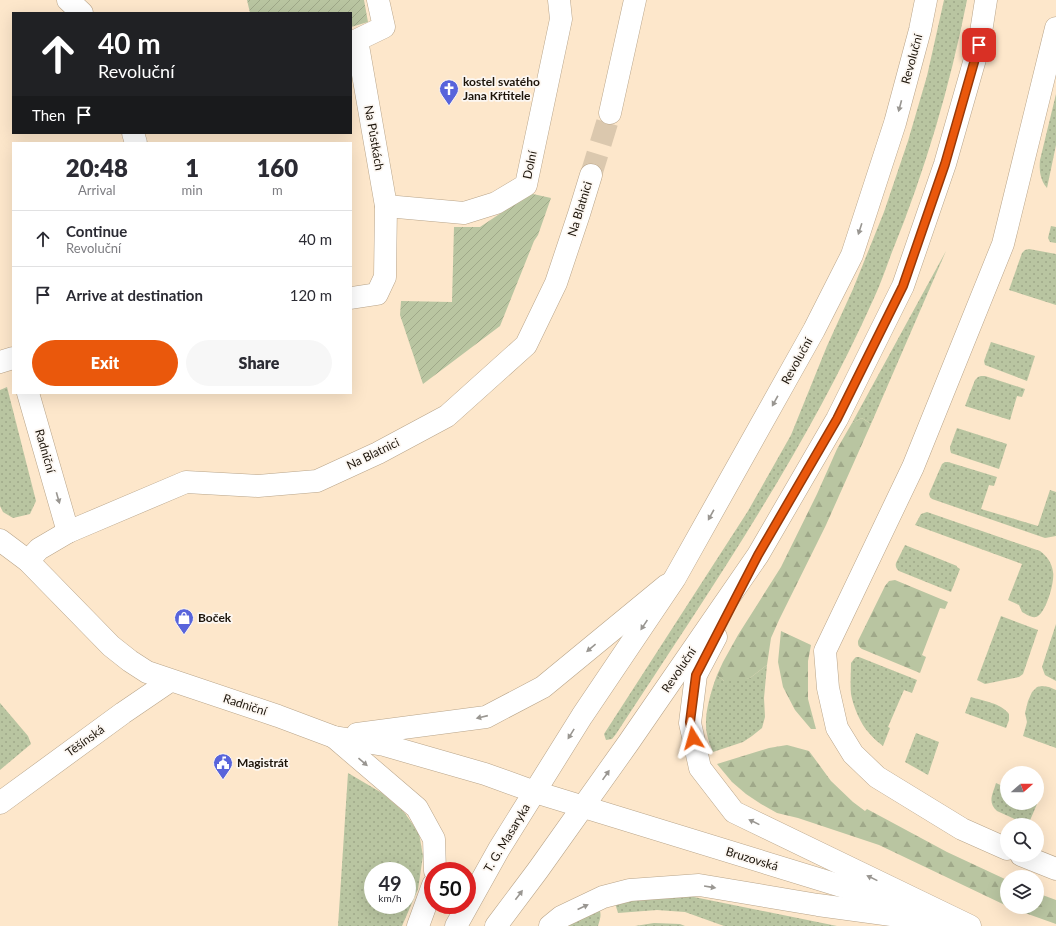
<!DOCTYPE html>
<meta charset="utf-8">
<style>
:root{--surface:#fff;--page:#f7f7f7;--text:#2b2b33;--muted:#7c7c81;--line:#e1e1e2;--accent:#ea580c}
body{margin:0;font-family:Lato,sans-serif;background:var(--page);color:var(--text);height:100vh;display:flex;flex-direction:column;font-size:15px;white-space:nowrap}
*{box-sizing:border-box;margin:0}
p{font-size:13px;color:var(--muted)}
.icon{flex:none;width:22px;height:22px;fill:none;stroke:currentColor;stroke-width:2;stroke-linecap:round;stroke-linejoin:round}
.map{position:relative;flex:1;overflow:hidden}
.panel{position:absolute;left:12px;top:142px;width:340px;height:252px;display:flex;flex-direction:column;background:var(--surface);border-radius:0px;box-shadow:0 4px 16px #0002}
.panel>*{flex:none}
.guide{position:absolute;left:12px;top:12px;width:340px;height:122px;border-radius:0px;box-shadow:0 4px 16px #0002;background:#202124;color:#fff;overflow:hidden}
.needle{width:26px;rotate:70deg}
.fabs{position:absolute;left:1000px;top:766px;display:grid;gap:8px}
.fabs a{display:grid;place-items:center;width:44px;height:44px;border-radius:50%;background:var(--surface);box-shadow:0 4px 16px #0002;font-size:20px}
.speed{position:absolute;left:364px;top:862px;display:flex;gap:8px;font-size:20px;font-weight:700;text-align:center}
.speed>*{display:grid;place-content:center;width:52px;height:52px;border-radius:50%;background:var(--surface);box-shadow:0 4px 16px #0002;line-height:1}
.speed small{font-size:10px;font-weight:400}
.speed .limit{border:6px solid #d22;background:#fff;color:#111}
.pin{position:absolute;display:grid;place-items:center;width:34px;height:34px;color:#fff;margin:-17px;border-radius:8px;box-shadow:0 2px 6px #0006}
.me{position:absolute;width:44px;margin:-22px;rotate:352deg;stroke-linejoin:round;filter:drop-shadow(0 0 3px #0008)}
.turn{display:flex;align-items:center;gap:14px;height:84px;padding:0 20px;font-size:18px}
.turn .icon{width:52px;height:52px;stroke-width:2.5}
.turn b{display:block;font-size:28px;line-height:34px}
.then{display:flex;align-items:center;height:38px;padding:0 20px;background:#0003;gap:8px;font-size:15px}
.eta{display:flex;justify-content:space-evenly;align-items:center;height:68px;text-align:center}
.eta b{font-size:24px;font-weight:800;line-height:28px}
.primary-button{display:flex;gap:8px;margin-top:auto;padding:8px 20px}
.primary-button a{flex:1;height:46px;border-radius:24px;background:var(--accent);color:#fff;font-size:16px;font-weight:800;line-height:46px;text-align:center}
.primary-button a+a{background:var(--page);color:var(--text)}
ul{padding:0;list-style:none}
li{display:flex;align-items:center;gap:12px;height:56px;padding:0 20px;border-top:1px solid var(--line)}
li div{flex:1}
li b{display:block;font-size:15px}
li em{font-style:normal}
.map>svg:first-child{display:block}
.grass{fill:url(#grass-dots);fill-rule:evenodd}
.forest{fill:url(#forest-firs)}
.garden{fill:url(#garden-furrows)}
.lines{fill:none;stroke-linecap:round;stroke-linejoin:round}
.street-tunnel{stroke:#dbc8ae;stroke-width:22;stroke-dasharray:22 11;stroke-linecap:butt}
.street-casing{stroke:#b8a489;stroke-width:23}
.secondary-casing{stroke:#b8a489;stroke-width:23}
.street{stroke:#fff;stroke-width:22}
.secondary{stroke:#fff;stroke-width:22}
.oneway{fill:#999691}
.route-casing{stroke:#983908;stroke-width:10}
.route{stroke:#ea580c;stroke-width:7}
.labels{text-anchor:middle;stroke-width:3.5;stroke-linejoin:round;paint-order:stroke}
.street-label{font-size:12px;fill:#1d150b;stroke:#fcf7f2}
.poi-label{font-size:12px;font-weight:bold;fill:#1d150b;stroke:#fcf7f2;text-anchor:start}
</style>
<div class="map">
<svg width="1056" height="926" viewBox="0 0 1056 926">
<defs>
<pattern id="grass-dots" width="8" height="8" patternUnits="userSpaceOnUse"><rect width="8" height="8" fill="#b9c5a1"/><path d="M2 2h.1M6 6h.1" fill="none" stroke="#9fa889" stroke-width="1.8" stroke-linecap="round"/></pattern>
<pattern id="forest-firs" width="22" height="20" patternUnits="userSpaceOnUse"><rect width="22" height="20" fill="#b9c5a1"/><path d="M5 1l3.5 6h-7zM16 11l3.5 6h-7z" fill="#9fa889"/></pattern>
<pattern id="garden-furrows" width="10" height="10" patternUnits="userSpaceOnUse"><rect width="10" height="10" fill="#b9c5a1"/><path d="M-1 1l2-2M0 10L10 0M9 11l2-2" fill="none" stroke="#9fa889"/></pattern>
</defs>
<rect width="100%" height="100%" fill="#fde7cb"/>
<g class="grass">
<path d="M944 0H967C950 86 925 171 892 252 886 268 881 283 874 298 805 453 708 593 616 734L612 739 606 740 604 734 748 511 791 435 827 346 853 289 884 212 908 141 927 76Z"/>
<path d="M1056 94V145L1047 188C1040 180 1039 170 1040 160Z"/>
<path d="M1051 226 1056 227V243L1050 242 1048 238Z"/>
<path d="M1029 249 1056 254V305L1009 290 1022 253 1025 250Z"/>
<path d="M946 251 871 424 862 418 852 423Z"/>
<path d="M991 342 1035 356 1027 381 985 365 984 361Z"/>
<path d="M981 376H985L1025 389 1022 397 1017 396 1010 420 965 406 975 380 978 377Z"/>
<path d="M7 387 36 501 30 514 13 518 3 512 0 506V390Z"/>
<path d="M957 428 1007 444 999 469 951 453 950 449V447Z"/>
<path d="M945 462H948L997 477 994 486 989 485 981 509 1038 526 1050 490 1056 492V536L1045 538 932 499 930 497 929 494 942 464Z"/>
<path d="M927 512 1040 551C1047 556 1052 563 1053 572 1055 581 1046 614 1036 617 1031 618 1026 614 1022 612L1019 605 1008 600 1022 564 915 525 921 514Z"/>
<path d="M905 545 957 566V567L960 569 951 592 899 571C897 569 895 567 896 563Z"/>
<path d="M1001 616 1038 630 1023 674 1019 677 985 684 977 680Z"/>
<path d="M1056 624V681L1045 675 1042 667Z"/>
<path d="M856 657H859L917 680 912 693 904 690 888 727 890 728 883 746C878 742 873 738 869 733 861 725 853 706 851 694 850 684 851 673 851 663L854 659Z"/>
<path d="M767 665 764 698 765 717 762 728 752 736 743 742 713 752C711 747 708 740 707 734 703 717 711 691 717 675L724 681 750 678Z"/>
<path d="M1042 686 1049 687 1056 690V748L1023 736 1027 722 1025 713 1028 701 1032 692 1037 687Z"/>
<path d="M971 697C983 701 1001 703 1009 714V720L1006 728 965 713Z"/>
<path d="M0 703 28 736 31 744 0 770Z"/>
<path d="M916 733 939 742 928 775 905 762Z"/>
<path d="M348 773 382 793 404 812 419 833 423 856 418 889 402 926H338ZM373 871H407V905H373Z"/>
<path d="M996 783 1007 788V803H1034L1037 804 1028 825 997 811C987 802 993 794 996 783Z"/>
<path d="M672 895 694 897 837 926H724L685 912 657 910 618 913 615 903Z"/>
<path d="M599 908C602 915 600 919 598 926H567Z"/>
<path d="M654 923 680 924 685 926H635Z"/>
</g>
<g class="forest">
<path d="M862 418 871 424 826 525 779 620 771 638 767 665 750 678 738 681H724L717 675 723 662 738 635 781 567 817 494 837 449 852 423Z"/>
<path d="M895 580 948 602 945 609 940 608 922 655 926 657 920 673 862 649C858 646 858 645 858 641L885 586 889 581Z"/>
<path d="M781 631 811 645 808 661V699L816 729H811L795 710 783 687 778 662Z"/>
<path d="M787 745 809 751 831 781 853 802 865 811 867 809 947 852 1007 880V906L879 845 798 818 777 813 761 804 746 794 732 782 717 764 769 748Z"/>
<path d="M1037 893 1056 900V924L1008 907H1037Z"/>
</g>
<g class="garden">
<path d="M247 0H364L368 22 351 27V13H250Z"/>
<path d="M533 194 551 198 538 235 534 241 500 326 423 384 400 315 401 301 452 302 454 227H480L528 195Z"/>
</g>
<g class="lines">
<path class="street-tunnel" d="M591 175 610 113"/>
<g class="street-casing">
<g id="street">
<path d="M68 0 82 13"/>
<path d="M610 113 635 0"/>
<path d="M133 133 136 143"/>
<path d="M386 206 464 213 496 203 526 185 561 19 559 0"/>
<path d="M351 298 377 294 385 277 386 206 357 40 384 27 378 0"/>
<path d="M0 362 13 358"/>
<path d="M28 393 68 532"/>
<path d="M0 540 28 561 111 646 130 661 147 672 278 716 334 737 384 745 485 774 535 792"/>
<path d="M28 561 39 549 68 532 186 482 258 486 317 481 378 453 447 416 526 345 556 283 579 214 591 175"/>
<path d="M357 734 486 717 543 687 667 585"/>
<path d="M334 737 417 808 434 839 435 871"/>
<path d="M0 803 123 713 170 681"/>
<path d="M1007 849 962 829 877 777 853 754 837 728 828 688 825 651 913 467 1003 244 1056 28"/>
<path d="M1021 855 1056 869"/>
<path d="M418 926 433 885"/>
</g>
</g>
<g class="secondary-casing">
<g id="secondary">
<path d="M716 637 696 675 690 723 700 768 734 812 970 926"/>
<path d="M535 792 900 904"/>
<path d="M456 926 499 849 582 716 675 578 814 330 852 255 895 123 920 30 926 0"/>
<path d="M496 926 538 870 629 742 758 555 837 419 903 286 945 164 979 45 986 0"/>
<path d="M550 926 561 917 603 897 630 890 699 885 818 905 949 923"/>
</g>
</g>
<use href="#street" class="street"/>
<use href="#secondary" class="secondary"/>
</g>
<defs><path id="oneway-solid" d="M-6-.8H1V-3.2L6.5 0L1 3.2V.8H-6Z"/></defs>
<g class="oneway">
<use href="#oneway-solid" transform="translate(900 106) rotate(105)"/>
<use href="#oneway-solid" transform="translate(860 229) rotate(108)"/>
<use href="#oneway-solid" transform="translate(775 401) rotate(119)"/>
<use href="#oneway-solid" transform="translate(58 498) rotate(74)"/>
<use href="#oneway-solid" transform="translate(711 515) rotate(119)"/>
<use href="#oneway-solid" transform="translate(644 625) rotate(124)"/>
<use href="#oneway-solid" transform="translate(591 648) rotate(140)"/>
<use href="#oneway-solid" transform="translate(482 717) rotate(167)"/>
<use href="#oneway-solid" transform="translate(571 734) rotate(122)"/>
<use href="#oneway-solid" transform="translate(363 762) rotate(41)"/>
<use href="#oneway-solid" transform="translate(606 775) rotate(-55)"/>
<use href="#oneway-solid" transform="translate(754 822) rotate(-154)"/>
<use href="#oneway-solid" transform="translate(872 878) rotate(-154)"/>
<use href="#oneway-solid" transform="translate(710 887) rotate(9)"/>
<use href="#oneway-solid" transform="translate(519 895) rotate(-53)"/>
<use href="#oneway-solid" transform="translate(583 907) rotate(-25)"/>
</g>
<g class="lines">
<g class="route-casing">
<path id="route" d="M693 738 690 722 696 675 758 555 837 419 903 286 945 164 979 45"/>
</g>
<use href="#route" class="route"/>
</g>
<defs>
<g id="church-pin" transform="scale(1)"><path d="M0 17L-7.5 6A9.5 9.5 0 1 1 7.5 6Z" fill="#5864db" stroke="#fcf7f2"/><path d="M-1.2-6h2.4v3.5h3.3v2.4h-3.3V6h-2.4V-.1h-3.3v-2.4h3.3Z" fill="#fff"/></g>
<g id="shop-pin" transform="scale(1)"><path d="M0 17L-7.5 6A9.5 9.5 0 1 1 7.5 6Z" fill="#5864db" stroke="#fcf7f2"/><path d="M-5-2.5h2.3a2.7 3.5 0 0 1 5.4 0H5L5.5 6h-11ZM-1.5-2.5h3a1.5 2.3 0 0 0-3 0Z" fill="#fff"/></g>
<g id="civic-pin" transform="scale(1)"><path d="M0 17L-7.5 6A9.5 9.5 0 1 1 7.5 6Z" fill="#5864db" stroke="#fcf7f2"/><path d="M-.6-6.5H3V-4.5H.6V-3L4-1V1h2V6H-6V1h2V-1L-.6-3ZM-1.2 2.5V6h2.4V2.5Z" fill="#fff"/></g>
</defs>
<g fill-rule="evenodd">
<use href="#church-pin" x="449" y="89"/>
<use href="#shop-pin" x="184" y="618"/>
<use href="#civic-pin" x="223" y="763"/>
</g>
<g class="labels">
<g class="street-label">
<text transform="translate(912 59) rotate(-75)" y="4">Revoluční</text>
<text transform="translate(374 138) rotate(80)" y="4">Na Půstkách</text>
<text transform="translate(530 165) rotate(-78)" y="4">Dolní</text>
<text transform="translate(580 209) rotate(-73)" y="4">Na Blatnici</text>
<text transform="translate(797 361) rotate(-61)" y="4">Revoluční</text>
<text transform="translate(45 451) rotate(74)" y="4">Radniční</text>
<text transform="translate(373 454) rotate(-26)" y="4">Na Blatnici</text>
<text transform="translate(679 670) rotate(-56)" y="4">Revoluční</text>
<text transform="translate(245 705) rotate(18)" y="4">Radniční</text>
<text transform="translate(85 741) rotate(-36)" y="4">Těšínská</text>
<text transform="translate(507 838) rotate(-59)" y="4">T. G. Masaryka</text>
<text transform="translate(752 859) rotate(17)" y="4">Bruzovská</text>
</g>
<g class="poi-label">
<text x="463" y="86">kostel svatého<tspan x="463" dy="14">Jana Křtitele</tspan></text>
<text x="198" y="622">Boček</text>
<text x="237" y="767">Magistrát</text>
</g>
</g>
</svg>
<div class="fabs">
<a><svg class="needle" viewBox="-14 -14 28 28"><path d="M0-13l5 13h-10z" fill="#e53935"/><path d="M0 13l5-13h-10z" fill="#7c7c81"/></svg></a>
<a><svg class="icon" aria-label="search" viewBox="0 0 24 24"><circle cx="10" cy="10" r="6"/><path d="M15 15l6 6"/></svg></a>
<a><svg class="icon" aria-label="layers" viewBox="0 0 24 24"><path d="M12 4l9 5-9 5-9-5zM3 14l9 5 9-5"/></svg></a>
</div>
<div class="speed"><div>49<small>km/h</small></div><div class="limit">50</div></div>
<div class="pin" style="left:979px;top:45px;background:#d93025"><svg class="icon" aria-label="arrive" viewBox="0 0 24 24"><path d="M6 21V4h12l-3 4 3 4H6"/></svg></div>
<svg class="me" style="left:693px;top:738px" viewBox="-20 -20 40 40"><path d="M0-17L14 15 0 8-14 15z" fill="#ea580c" stroke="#fff" stroke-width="4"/></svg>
<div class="guide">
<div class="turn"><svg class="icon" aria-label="ahead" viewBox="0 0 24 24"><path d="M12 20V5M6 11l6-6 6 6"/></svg><div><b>40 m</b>Revoluční</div></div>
<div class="then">Then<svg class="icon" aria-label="arrive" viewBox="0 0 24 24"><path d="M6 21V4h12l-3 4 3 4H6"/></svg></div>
</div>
<section class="panel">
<div class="eta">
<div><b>20:48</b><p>Arrival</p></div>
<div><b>1</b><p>min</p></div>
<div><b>160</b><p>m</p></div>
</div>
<ul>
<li><svg class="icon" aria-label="ahead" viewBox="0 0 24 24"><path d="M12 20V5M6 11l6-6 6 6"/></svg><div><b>Continue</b><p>Revoluční</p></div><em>40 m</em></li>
<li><svg class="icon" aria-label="arrive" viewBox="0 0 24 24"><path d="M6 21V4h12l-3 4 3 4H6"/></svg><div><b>Arrive at destination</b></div><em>120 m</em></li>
</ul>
<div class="primary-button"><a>Exit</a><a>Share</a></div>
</section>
</div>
